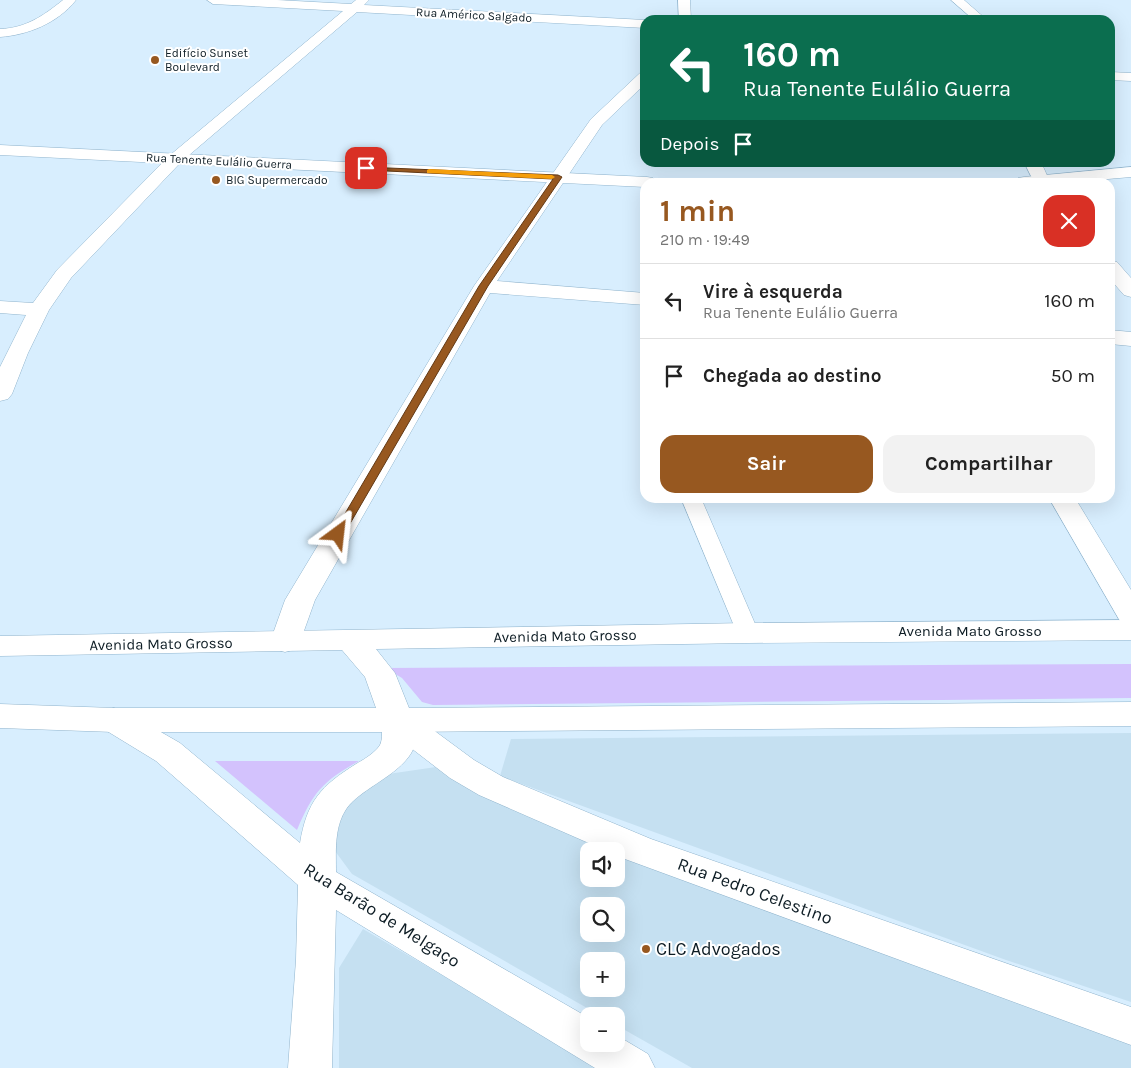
<!DOCTYPE html>
<html lang="pt">
<meta charset="utf-8">
<style>
:root{--surface:#fff;--page:#f2f2f2;--text:#222;--muted:#767676;--line:#e0e0e0;--accent:#975820}
body{margin:0;font-family:Karla,sans-serif;background:var(--page);color:var(--text);height:100vh;display:flex;flex-direction:column;font-size:19px;white-space:nowrap}
*{box-sizing:border-box;margin:0}
p{font-size:16px;color:var(--muted)}
.icon{flex:none;width:28px;height:28px;fill:none;stroke:currentColor;stroke-width:2;stroke-linecap:round;stroke-linejoin:round}
.map{position:relative;flex:1;overflow:hidden}
.details{position:absolute;left:640px;top:178px;width:475px;height:325px;display:flex;flex-direction:column;background:var(--surface);border-radius:15px;box-shadow:0 5px 20px #0002}
.details>*{flex:none}
.banner{position:absolute;left:640px;top:15px;width:475px;height:152px;border-radius:15px;box-shadow:0 5px 20px #0002;background:#0b6e4f;color:#fff;overflow:hidden}
.controls{position:absolute;left:580px;top:842px;display:grid;gap:10px}
.controls a{display:grid;place-items:center;width:45px;height:45px;border-radius:10px;background:var(--surface);box-shadow:0 5px 20px #0002;font-size:25px}
.pin{position:absolute;display:grid;place-items:center;width:42px;height:42px;color:#fff;margin:-21px;border-radius:10px;box-shadow:0 2px 8px #0006}
.me{position:absolute;width:55px;margin:-28px;rotate:30deg;stroke-linejoin:round;filter:drop-shadow(0 0 4px #0008)}
.turn{display:flex;align-items:center;gap:18px;height:105px;padding:0 20px;font-size:22px}
.turn .icon{width:65px;height:65px;stroke-width:2.5}
.turn b{display:block;font-size:35px;line-height:42px}
.then{display:flex;align-items:center;height:48px;padding:0 20px;background:#0003;gap:10px;font-size:19px}
.round{display:grid;place-items:center;flex:none;width:52px;height:52px;border-radius:15px;background:var(--page)}
.summary{display:flex;align-items:center;justify-content:space-between;height:85px;padding:0 20px}
h1{font-size:30px;font-weight:700;line-height:38px;color:var(--accent)}
.primary-button{display:flex;gap:10px;margin-top:auto;padding:10px 20px}
.primary-button a{flex:1;height:58px;border-radius:15px;background:var(--accent);color:#fff;font-size:20px;font-weight:700;line-height:58px;text-align:center}
.primary-button a+a{background:var(--page);color:var(--text)}
ul{padding:0;list-style:none}
li{display:flex;align-items:center;gap:15px;height:75px;padding:0 20px;border-top:1px solid var(--line)}
li div{flex:1}
li b{display:block;font-size:19px}
li em{font-style:normal}
.map>svg:first-child{display:block}
.built{fill:#c5e0f1;fill-rule:evenodd}
.green{fill:#d3c2fd}
.lines{fill:none;stroke-linecap:round;stroke-linejoin:round}
.service-casing{stroke:#90b4cd;stroke-width:1}
.minor-casing{stroke:#90b4cd;stroke-width:1}
.tertiary-casing{stroke:#90b4cd;stroke-width:1}
.secondary-casing{stroke:#90b4cd;stroke-width:1}
.service{fill:#fff;fill-rule:evenodd}
.minor{fill:#fff;fill-rule:evenodd}
.tertiary{fill:#fff;fill-rule:evenodd}
.secondary{fill:#fff;fill-rule:evenodd}
.route{fill:#975820;stroke:#623915}
.slow{fill:#f59e0b}
.poi-dot{fill:#975820;stroke:#fff;stroke-width:2}
.labels{text-anchor:middle;stroke-width:4;stroke-linejoin:round;paint-order:stroke}
.far-street-label{font-size:12px;fill:#0d1c24;stroke:#fff}
.far-poi-label{font-size:12px;fill:#0d1c24;stroke:#fff;text-anchor:start}
.street-label{font-size:15px;fill:#0d1c24;stroke:#fff}
.near-street-label{font-size:18px;fill:#0d1c24;stroke:#fff}
.near-poi-label{font-size:18px;fill:#0d1c24;stroke:#fff;text-anchor:start}
</style>
<div class="map">
<svg width="1131" height="1068" viewBox="0 0 1131 1068">
<rect width="100%" height="100%" fill="#d8eefe"/>
<g class="built">
<path d="M1131 733V1002L1006 960 500 776 511 739Z"/>
<path d="M436 767 1131 1040V1068H692L616 1025V1016H601L352 874 335 851 336 819 360 791 388 774ZM589 851H616V879H589ZM589 906H616V934H589ZM589 961H616V989H589Z"/>
<path d="M363 929 601 1068H339V968Z"/>
</g>
<g class="green">
<path d="M1131 664V698L433 705 422 702 402 678 385 668Z"/>
<path d="M215 761H359C323 781 313 792 297 830Z"/>
</g>
<g class="lines">
<g class="service-casing">
<path id="service" d="M681 498H701L759 633 756 638 748 640 740 638 737 633Z"/>
</g>
<g class="minor-casing">
<g id="minor">
<path d="M63 0H76C58 23 28 35 0 37V29C26 28 43 16 63 0Z"/>
<path d="M207 0H277L351 4 356 0H369L364 5 645 20V28L357 12 181 162 71 278 49 310 28 353 12 394 8 399 0 401V367L26 315 0 313V301L33 303 57 270 169 156 343 11 213 4Z"/>
<path d="M678 0H690L691 20H679Z"/>
<path d="M951 0H964L987 20H974Z"/>
<path d="M645 72V84L602 125 497 281 645 293V305L490 293 315 600 300 642 296 649 285 652 274 649 270 642 285 600 474 286 591 119 640 73Z"/>
<path d="M1110 72 1131 73V81L1110 80Z"/>
<path d="M1024 162H1041L1050 182H1034Z"/>
<path d="M1110 260 1117 262 1131 278V297L1124 295 1110 279Z"/>
<path d="M1110 330 1131 332V346L1110 344Z"/>
<path d="M1049 498H1075L1131 590V624L1120 621Z"/>
<path d="M397 708 409 712 474 760 503 777 651 839 1131 1007V1045L625 859 616 855V851H607L479 795 450 778 385 728 380 720 385 712Z"/>
</g>
</g>
<g class="tertiary-casing">
<g id="tertiary">
<path d="M0 145 647 177 653 178 656 182H645V187L0 155Z"/>
<path d="M1131 167V177L1073 182H1015L1018 178 1024 177Z"/>
<path d="M114 708 126 712 180 743 300 843C307 801 321 786 356 764 363 760 375 753 380 745 385 734 378 724 385 712L397 708 409 712C440 766 362 781 345 811 334 829 336 853 336 872L589 1018V1044H616V1035L648 1054 655 1068H595L336 910 332 1068H288L296 960 298 885 156 761 102 728 97 720 102 712Z"/>
</g>
</g>
<g class="secondary-casing">
<path id="secondary" d="M1131 620V640L748 643 376 649 395 673 409 708 1131 702V726L397 732H114L0 728V704L114 708H376L365 677 342 650 0 656V636L748 623Z"/>
</g>
<use href="#service" class="service"/>
<use href="#minor" class="minor"/>
<use href="#tertiary" class="tertiary"/>
<use href="#secondary" class="secondary"/>
</g>
<path class="route" d="M364 167 558 175 562 177 488 286 344 534 338 537 333 534 479 286 553 179 366 170 363 168Z"/>
<path class="slow" d="M429 169 552 175 555 177 552 179 427 173V170Z"/>
<g class="poi-dot">
<circle cx="155" cy="60" r="5"/>
<circle cx="216" cy="180" r="5"/>
<circle cx="646" cy="949" r="5"/>
</g>
<g class="labels">
<g class="far-street-label">
<text transform="translate(474 15) rotate(3)" y="4">Rua Américo Salgado</text>
<text transform="translate(219 161) rotate(3)" y="4">Rua Tenente Eulálio Guerra</text>
</g>
<g class="far-poi-label">
<text x="165" y="57">Edifício Sunset<tspan x="165" dy="14">Boulevard</tspan></text>
<text x="226" y="184">BIG Supermercado</text>
</g>
<g class="street-label">
<text x="970" y="636">Avenida Mato Grosso</text>
<text transform="translate(565 636) rotate(-1)" y="5">Avenida Mato Grosso</text>
<text transform="translate(161 644) rotate(-1)" y="5">Avenida Mato Grosso</text>
</g>
<g class="near-street-label">
<text transform="translate(755 891) rotate(20)" y="6">Rua Pedro Celestino</text>
<text transform="translate(382 915) rotate(32)" y="6">Rua Barão de Melgaço</text>
</g>
<g class="near-poi-label">
<text x="656" y="955">CLC Advogados</text>
</g>
</g>
</svg>
<div class="controls">
<a><svg class="icon" aria-label="sound" viewBox="0 0 24 24"><path d="M4 9h4l5-4v14l-5-4H4zM17 9q2 3 0 6"/></svg></a>
<a><svg class="icon" aria-label="search" viewBox="0 0 24 24"><circle cx="10" cy="10" r="6"/><path d="M15 15l6 6"/></svg></a>
<a>+</a>
<a>−</a>
</div>
<div class="pin" style="left:366px;top:168px;background:#d93025"><svg class="icon" aria-label="arrive" viewBox="0 0 24 24"><path d="M6 21V4h12l-3 4 3 4H6"/></svg></div>
<svg class="me" style="left:338px;top:534px" viewBox="-20 -20 40 40"><path d="M0-17L14 15 0 8-14 15z" fill="#975820" stroke="#fff" stroke-width="4"/></svg>
<div class="banner">
<div class="turn"><svg class="icon" aria-label="left" viewBox="0 0 24 24"><path d="M17 20v-9H6M10 6l-5 5 5 5"/></svg><div><b>160 m</b>Rua Tenente Eulálio Guerra</div></div>
<div class="then">Depois<svg class="icon" aria-label="arrive" viewBox="0 0 24 24"><path d="M6 21V4h12l-3 4 3 4H6"/></svg></div>
</div>
<section class="details">
<div class="summary"><div><h1>1 min</h1><p>210 m · 19:49</p></div><a class="round" style="background:#d93025;color:#fff"><svg class="icon" aria-label="close" viewBox="0 0 24 24"><path d="M6 6l12 12M18 6L6 18"/></svg></a></div>
<ul>
<li><svg class="icon" aria-label="left" viewBox="0 0 24 24"><path d="M17 20v-9H6M10 6l-5 5 5 5"/></svg><div><b>Vire à esquerda</b><p>Rua Tenente Eulálio Guerra</p></div><em>160 m</em></li>
<li><svg class="icon" aria-label="arrive" viewBox="0 0 24 24"><path d="M6 21V4h12l-3 4 3 4H6"/></svg><div><b>Chegada ao destino</b></div><em>50 m</em></li>
</ul>
<div class="primary-button"><a>Sair</a><a>Compartilhar</a></div>
</section>
</div>
